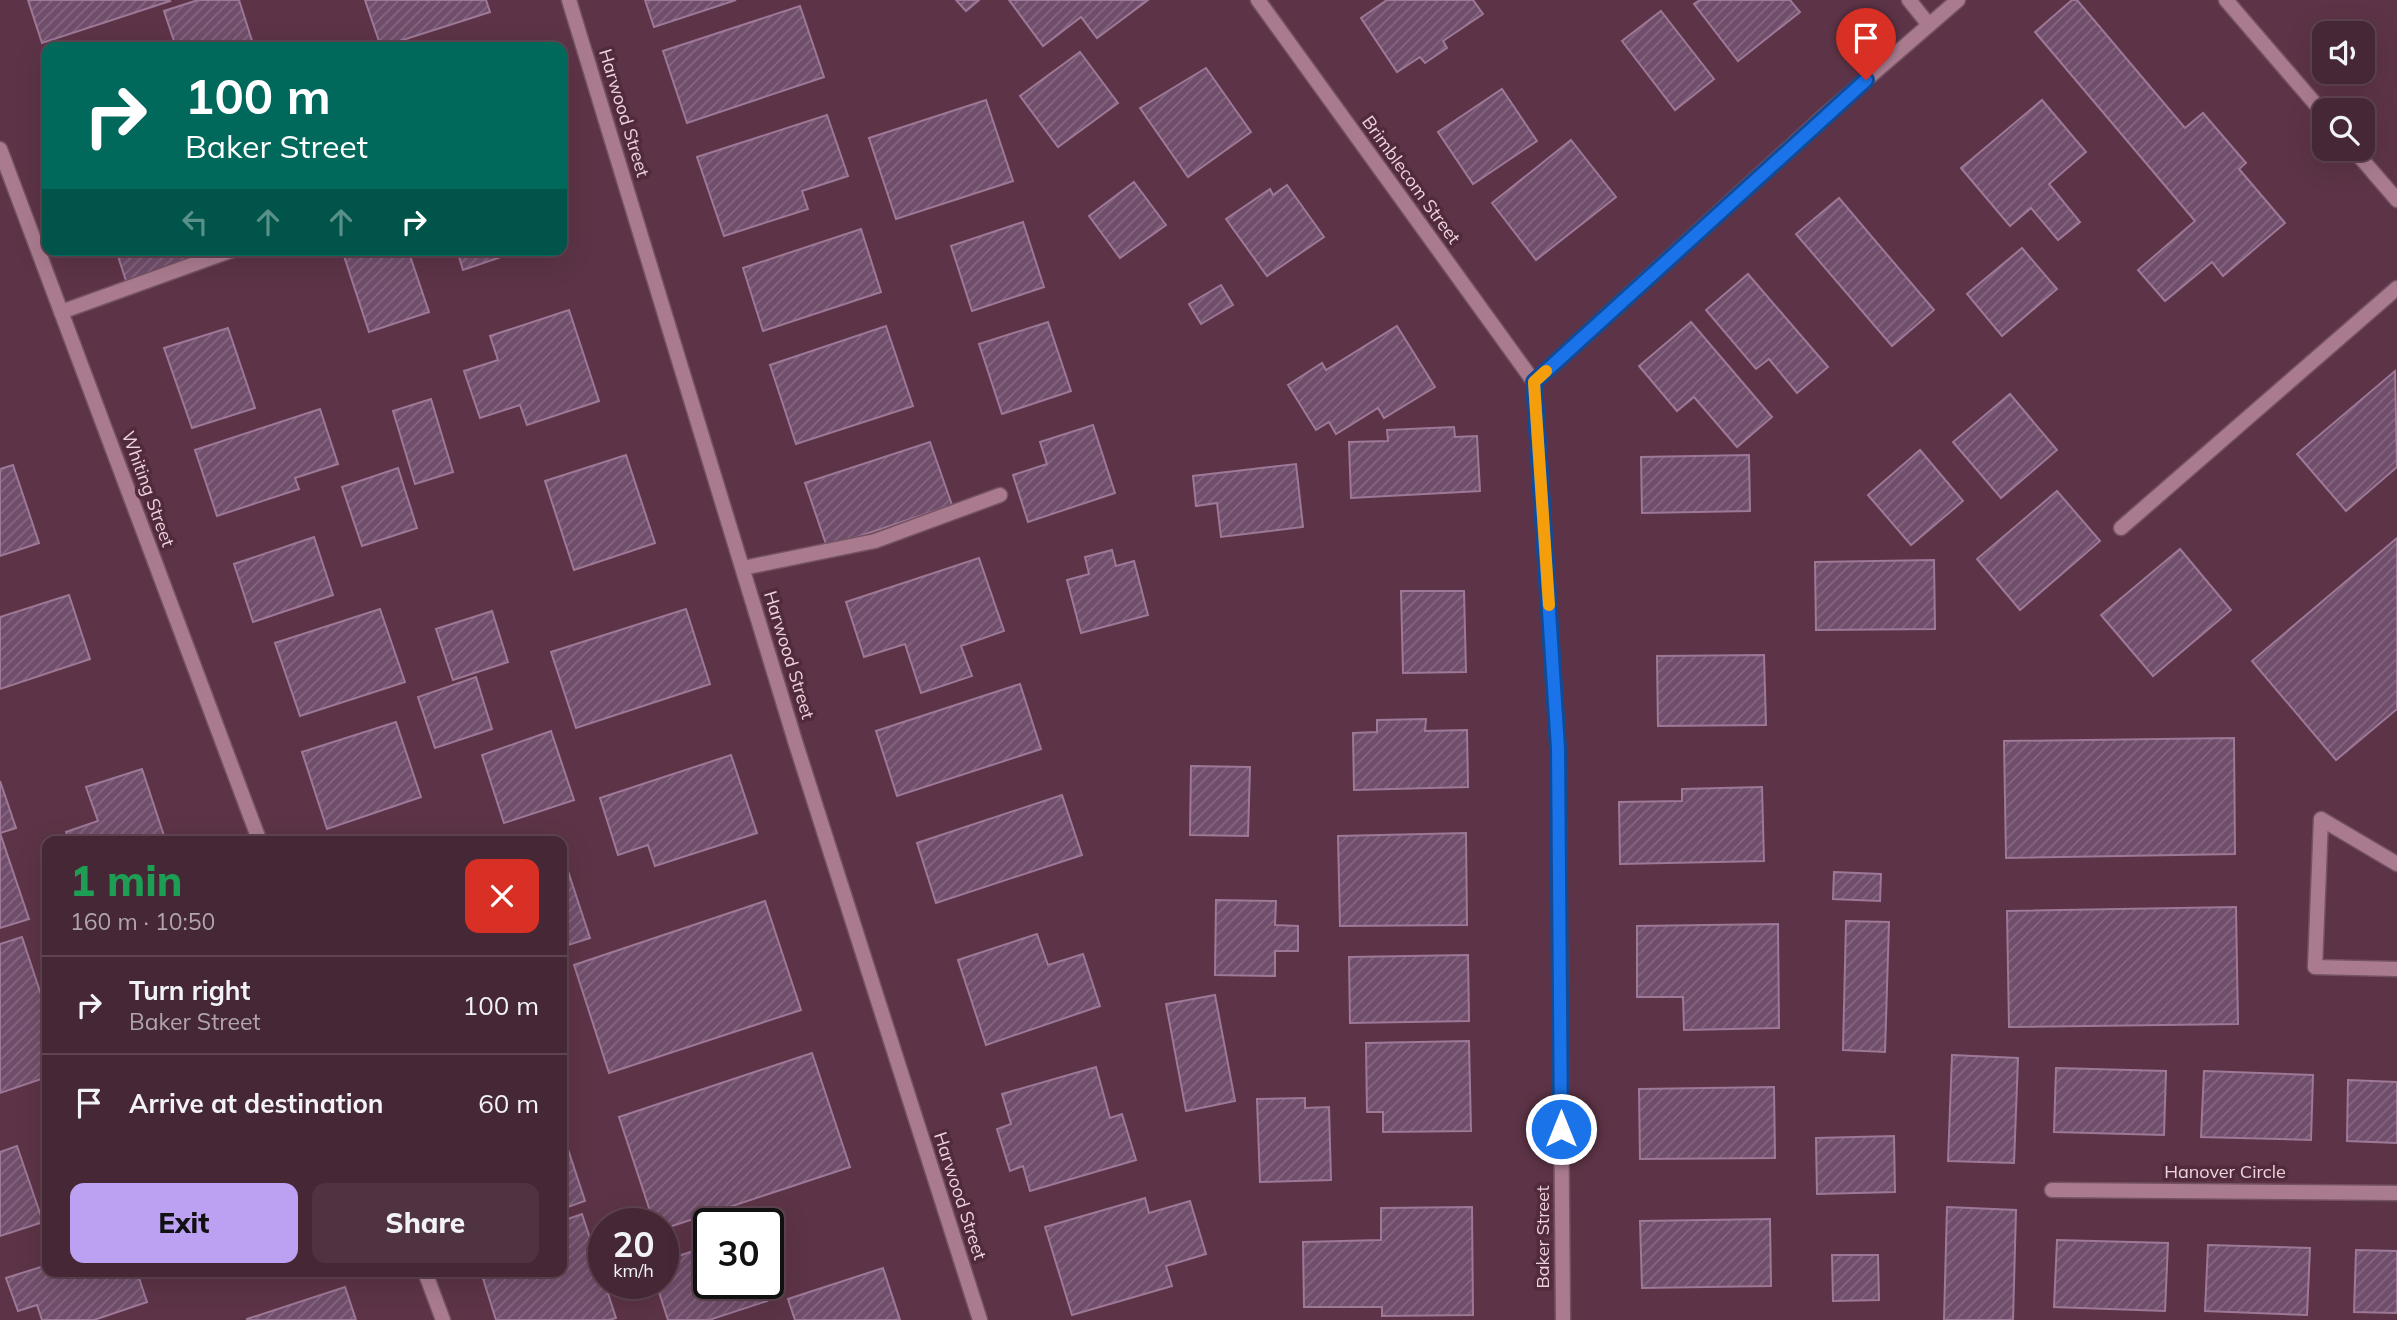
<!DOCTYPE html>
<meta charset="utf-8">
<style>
:root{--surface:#462735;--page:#503341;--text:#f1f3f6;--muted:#b0a5ad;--line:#5e4450;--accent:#bca0f2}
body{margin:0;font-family:Mulish,sans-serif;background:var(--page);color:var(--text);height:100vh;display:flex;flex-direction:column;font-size:26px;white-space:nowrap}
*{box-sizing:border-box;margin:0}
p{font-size:23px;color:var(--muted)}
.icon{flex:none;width:38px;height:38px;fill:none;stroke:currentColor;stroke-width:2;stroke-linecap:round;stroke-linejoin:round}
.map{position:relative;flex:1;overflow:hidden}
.sheet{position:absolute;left:42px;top:836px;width:525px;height:441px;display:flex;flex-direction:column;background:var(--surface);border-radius:14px;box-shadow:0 7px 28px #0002,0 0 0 2px var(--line)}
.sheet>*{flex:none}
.top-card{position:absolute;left:42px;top:42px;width:525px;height:214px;border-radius:14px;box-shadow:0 7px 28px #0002,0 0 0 2px var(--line);background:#00695c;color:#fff;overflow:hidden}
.fabs{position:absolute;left:2312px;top:21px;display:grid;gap:14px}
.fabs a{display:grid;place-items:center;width:63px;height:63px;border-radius:14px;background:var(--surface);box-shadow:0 7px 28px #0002,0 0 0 2px var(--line);font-size:35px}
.speed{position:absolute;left:588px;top:1208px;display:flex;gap:14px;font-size:35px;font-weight:700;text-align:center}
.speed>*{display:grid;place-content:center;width:91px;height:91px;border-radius:50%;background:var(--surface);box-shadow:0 7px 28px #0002,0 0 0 2px var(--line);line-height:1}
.speed small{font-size:18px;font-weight:400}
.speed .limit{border:4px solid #111;border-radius:10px;background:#fff;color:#111}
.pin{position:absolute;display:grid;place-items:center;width:60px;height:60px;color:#fff;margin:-72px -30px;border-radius:50% 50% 50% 0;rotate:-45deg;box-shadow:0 0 7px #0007}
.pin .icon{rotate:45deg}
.me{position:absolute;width:77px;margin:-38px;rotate:0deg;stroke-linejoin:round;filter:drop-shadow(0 0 5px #0008)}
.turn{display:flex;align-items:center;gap:24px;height:147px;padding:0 28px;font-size:32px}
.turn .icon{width:91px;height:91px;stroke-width:2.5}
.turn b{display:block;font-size:49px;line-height:60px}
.lanes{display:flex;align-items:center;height:66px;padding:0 28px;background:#0003;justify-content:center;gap:35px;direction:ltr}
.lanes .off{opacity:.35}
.round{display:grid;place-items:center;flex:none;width:74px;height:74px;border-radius:14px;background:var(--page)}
.head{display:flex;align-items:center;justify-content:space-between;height:119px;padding:0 28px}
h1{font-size:42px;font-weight:800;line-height:52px;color:#1e9e55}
.cta{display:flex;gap:14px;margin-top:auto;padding:14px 28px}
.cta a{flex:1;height:80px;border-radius:14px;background:var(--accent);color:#111;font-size:28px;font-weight:800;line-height:80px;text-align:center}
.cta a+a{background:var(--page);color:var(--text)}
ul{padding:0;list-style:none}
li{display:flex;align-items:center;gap:21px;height:98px;padding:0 28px;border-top:2px solid var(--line)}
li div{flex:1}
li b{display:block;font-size:26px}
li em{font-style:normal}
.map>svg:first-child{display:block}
.building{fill:url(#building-hatch);stroke:#9d7897;stroke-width:2}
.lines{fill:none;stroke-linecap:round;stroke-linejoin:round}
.service-casing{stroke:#745262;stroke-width:17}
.minor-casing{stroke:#745262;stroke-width:17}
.service{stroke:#aa7b8f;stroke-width:14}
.minor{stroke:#aa7b8f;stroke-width:14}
.route-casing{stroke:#114b97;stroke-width:18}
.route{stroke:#1a73e8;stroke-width:12}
.slow{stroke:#f59e0b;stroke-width:12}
.labels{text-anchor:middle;stroke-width:7;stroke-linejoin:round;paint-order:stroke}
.street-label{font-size:18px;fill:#edd3dd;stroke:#512a3c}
</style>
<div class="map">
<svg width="2397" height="1320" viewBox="0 0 2397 1320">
<defs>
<pattern id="building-hatch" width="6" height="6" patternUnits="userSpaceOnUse" patternTransform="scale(1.75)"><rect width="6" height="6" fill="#704e6b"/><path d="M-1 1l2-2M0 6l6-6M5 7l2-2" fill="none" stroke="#856780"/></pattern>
</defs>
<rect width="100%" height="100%" fill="#5d3447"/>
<g class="building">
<path d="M28 0H169L170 1 42 43Z"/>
<path d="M198 0H239L254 47H176L164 11Z"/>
<path d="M365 0H486L490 12 381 47Z"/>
<path d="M645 0H736L654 27Z"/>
<path d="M956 0H979L966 11Z"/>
<path d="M1009 0H1148L1097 38 1081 17 1043 46Z"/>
<path d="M1387 0H1473L1483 14 1443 41 1447 48 1425 63 1420 57 1397 72 1361 18Z"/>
<path d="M1700 0H1790L1800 12 1738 61 1694 4Z"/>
<path d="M2072 0H2077L2185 128 2203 113 2246 163 2239 169 2285 223 2223 276 2212 262 2165 301 2138 270 2195 221 2035 32Z"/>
<path d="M800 6 824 77 687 123 663 51Z"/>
<path d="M1661 11 1714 79 1675 110 1622 41Z"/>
<path d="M1080 52 1118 103 1058 147 1020 96Z"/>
<path d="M1206 68 1251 132 1188 177 1140 108Z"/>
<path d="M1502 89 1537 141 1473 184 1438 132Z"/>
<path d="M986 100 1013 181 896 219 869 138Z"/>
<path d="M2042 100 2086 152 2049 184 2080 222 2058 240 2031 208 2010 226 1961 168Z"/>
<path d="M827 115 848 176 802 191 808 209 724 236 697 157Z"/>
<path d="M1571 140 1616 197 1536 260 1492 203Z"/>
<path d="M1134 182 1166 225 1120 258 1089 216Z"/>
<path d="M1287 185 1324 237 1267 276 1226 219 1270 189 1273 195Z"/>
<path d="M1839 198 1934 310 1892 346 1796 234Z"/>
<path d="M1023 222 1044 287 972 311 951 246Z"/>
<path d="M861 229 881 292 763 331 743 268Z"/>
<path d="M2022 248 2057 289 2002 336 1967 294Z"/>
<path d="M116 250H193L196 261 127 284Z"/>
<path d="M342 250H408L429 312 369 332Z"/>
<path d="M457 250H522L463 270Z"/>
<path d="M1748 274 1828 367 1797 393 1769 359 1756 369 1706 310Z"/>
<path d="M1221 285 1233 305 1201 324 1189 304Z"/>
<path d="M569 310 599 401 527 425 520 405 480 418 464 371 498 360 490 336Z"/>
<path d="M1048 322 1071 391 1002 414 979 344Z"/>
<path d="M1691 322 1772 417 1737 447 1694 397 1677 411 1639 366Z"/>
<path d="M886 326 913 406 796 444 770 365Z"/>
<path d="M1397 326 1435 387 1384 418 1378 408 1336 434 1329 422 1316 430 1288 385 1322 363 1326 370Z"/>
<path d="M228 328 255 408 192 428 164 348Z"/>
<path d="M2395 371 2397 467 2346 511 2297 454Z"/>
<path d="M2010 394 2057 450 2001 498 1953 442Z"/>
<path d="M431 399 453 472 415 484 393 411Z"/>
<path d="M320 409 338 464 295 478 299 489 217 516 195 450Z"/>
<path d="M1093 425 1115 493 1028 522 1013 475 1047 464 1040 442Z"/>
<path d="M1454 427 1455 437 1477 436 1480 491 1351 498 1349 442 1388 441 1387 430Z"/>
<path d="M930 442 952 505 827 547 805 483Z"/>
<path d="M1920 450 1963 501 1911 545 1868 495Z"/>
<path d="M626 455 655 543 574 570 545 481Z"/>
<path d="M1749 455 1750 511 1642 513 1641 457Z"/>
<path d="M1296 464 1303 527 1221 537 1217 503 1196 506 1193 476Z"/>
<path d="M13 465 39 543 0 556V469Z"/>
<path d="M398 468 417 528 362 546 342 487Z"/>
<path d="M2057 491 2100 541 2020 610 1977 559Z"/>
<path d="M314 537 333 595 253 622 234 564Z"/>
<path d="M2397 538V709L2336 760 2252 661Z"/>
<path d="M2180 549 2231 610 2153 676 2101 615Z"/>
<path d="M1112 550 1116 566 1134 561 1148 615 1081 633 1067 580 1089 574 1085 557Z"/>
<path d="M979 558 1004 631 961 646 972 676 921 693 905 644 864 657 846 602Z"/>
<path d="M1934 560 1935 629 1816 630 1815 562Z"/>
<path d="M1401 591H1464L1466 672 1403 673Z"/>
<path d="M69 595 90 659 0 689V617Z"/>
<path d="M380 609 405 682 300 716 275 643Z"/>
<path d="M686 609 710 684 576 728 551 652Z"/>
<path d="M492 611 508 662 453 680 436 629Z"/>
<path d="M1764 655 1766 725 1658 726 1657 656Z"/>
<path d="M476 677 492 729 435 748 418 697Z"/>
<path d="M1020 684 1041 749 897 796 876 731Z"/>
<path d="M1426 719 1425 731 1467 730 1468 787 1354 790 1353 733 1377 732V720Z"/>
<path d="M396 722 421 797 327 829 302 752Z"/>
<path d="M551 731 574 800 504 823 482 755Z"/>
<path d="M2234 738 2235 854 2006 858 2004 741Z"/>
<path d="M731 755 757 833 655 866 648 845 618 855 600 798Z"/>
<path d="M1191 766 1250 767 1248 836 1190 835Z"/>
<path d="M142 769 166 842H69L66 832 98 821 86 787Z"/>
<path d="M0 781 16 828 0 833 29 919 0 928Z"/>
<path d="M1762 787 1764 861 1620 864 1619 802 1682 801V789Z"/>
<path d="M1062 795 1082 855 936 903 917 843Z"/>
<path d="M1466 833 1467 925 1340 926 1338 836Z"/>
<path d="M567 868 590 938 562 947V869Z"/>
<path d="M1834 872 1881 874 1880 901 1833 899Z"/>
<path d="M1216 900 1276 901 1275 925 1298 926V951H1275V976L1215 975Z"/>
<path d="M765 901 801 1010 609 1073 574 965Z"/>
<path d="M2236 907 2238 1024 2009 1027 2007 911Z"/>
<path d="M1846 921 1889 922 1885 1052 1843 1050Z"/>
<path d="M1778 924 1779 1028 1684 1030 1683 997H1637V926Z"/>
<path d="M1037 934 1048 965 1083 954 1100 1006 986 1045 958 960Z"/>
<path d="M22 937 47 1013V1077L0 1093V944Z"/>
<path d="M1468 955 1469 1021 1350 1023 1349 957Z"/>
<path d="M1215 995 1235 1101 1186 1111 1166 1004Z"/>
<path d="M1469 1041 1471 1131 1383 1132V1112H1367L1366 1043Z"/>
<path d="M812 1053 850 1167 663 1229V1223H654L619 1117Z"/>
<path d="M1952 1055 2018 1058 2014 1163 1948 1161Z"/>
<path d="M1096 1067 1110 1118 1122 1114 1136 1160 1030 1191 1023 1166 1010 1171 997 1129 1011 1124 1002 1094Z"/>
<path d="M2056 1068 2166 1071 2164 1135 2054 1132Z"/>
<path d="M2204 1071 2313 1075 2311 1140 2201 1137Z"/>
<path d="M2348 1080 2397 1082V1143L2347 1141Z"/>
<path d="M1774 1087 1775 1158 1640 1159 1639 1089Z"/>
<path d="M1305 1098V1108L1329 1107 1331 1180 1260 1182 1257 1099Z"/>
<path d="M562 1131 585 1201 562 1209Z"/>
<path d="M1894 1136 1895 1192 1817 1194 1816 1138Z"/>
<path d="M17 1146 43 1222 0 1236V1152Z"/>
<path d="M1145 1198 1149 1213 1190 1201 1206 1254 1166 1266 1172 1286 1072 1315 1045 1227Z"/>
<path d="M1472 1207 1473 1315 1382 1316V1307H1304L1303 1242 1381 1240V1208Z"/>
<path d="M1947 1207 2016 1210 2013 1320H1944Z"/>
<path d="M582 1214 616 1318 609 1320H496L481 1272H562V1221Z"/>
<path d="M1770 1219 1771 1286 1642 1288 1640 1221Z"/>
<path d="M2057 1240 2168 1243 2165 1311 2054 1307Z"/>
<path d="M2208 1245 2310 1248 2307 1315 2205 1311Z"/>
<path d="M709 1246V1283H761L767 1301 709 1320H668L656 1283H663V1261Z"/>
<path d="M2356 1250 2397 1251V1313L2354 1312Z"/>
<path d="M1832 1255H1878L1879 1300 1833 1301Z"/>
<path d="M47 1265V1272H137L147 1302 94 1320H42L37 1305 18 1311 6 1278Z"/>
<path d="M883 1268 900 1320H795L788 1299Z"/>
<path d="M345 1287 356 1320H247V1319Z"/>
</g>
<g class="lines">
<g class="service-casing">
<g id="service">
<path d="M61 312 233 250"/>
<path d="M2121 528 2397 288"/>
<path d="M743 568 875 541 1000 495"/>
<path d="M2397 864 2321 819 2315 967 2397 969"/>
</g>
</g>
<g class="minor-casing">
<g id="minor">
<path d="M569 0 795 741 980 1320"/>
<path d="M1258 0 1534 382"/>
<path d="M1909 0 1929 25"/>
<path d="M2226 0 2324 114"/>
<path d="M0 149 260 842"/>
<path d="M2353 149 2397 200"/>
<path d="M1534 382 1558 748 1563 1320"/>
<path d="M1534 382 1824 116 1958 0"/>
<path d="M2052 1190 2397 1193"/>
<path d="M425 1272 443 1320"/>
</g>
</g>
<use href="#service" class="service"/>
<use href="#minor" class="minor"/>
</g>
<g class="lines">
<g class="route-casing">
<path id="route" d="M1561 1129 1558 748 1534 382 1866 80"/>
</g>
<use href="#route" class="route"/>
<path class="slow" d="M1546 371 1534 382 1549 605"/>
</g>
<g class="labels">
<g class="street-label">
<text transform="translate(624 113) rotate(73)" y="6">Harwood Street</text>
<text transform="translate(1411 180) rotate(54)" y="6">Brimblecom Street</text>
<text transform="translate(148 489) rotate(70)" y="6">Whiting Street</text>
<text transform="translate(789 655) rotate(73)" y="6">Harwood Street</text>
<text x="2225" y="1178">Hanover Circle</text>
<text transform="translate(960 1196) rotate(72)" y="6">Harwood Street</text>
<text transform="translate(1543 1237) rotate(-90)" y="6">Baker Street</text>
</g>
</g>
</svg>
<div class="fabs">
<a><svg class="icon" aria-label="sound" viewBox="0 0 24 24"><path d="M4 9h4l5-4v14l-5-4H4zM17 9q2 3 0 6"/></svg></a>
<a><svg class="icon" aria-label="search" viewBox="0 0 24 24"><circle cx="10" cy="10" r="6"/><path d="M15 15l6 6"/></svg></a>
</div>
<div class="speed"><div>20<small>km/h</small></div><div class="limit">30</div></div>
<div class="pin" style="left:1866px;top:80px;background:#d93025"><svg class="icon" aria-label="arrive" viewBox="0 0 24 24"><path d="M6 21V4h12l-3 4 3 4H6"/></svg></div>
<svg class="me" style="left:1561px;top:1129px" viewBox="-20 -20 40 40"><circle r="17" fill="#1a73e8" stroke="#fff" stroke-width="3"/><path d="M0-11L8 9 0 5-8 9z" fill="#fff"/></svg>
<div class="top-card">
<div class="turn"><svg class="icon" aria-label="right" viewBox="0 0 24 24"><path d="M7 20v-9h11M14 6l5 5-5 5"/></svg><div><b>100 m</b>Baker Street</div></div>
<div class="lanes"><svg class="icon off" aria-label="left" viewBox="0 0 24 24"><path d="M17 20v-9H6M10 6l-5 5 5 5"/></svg><svg class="icon off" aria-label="ahead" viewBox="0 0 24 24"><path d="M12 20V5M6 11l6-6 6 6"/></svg><svg class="icon off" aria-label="ahead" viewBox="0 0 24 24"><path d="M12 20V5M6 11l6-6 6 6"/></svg><svg class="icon" aria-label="right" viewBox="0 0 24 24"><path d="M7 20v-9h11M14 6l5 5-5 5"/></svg></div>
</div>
<section class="sheet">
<div class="head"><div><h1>1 min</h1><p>160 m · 10:50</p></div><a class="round" style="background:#d93025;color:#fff"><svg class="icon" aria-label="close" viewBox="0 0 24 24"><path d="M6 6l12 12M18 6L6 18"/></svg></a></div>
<ul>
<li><svg class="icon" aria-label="right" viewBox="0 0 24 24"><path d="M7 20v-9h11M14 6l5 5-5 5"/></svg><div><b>Turn right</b><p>Baker Street</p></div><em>100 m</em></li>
<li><svg class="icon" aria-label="arrive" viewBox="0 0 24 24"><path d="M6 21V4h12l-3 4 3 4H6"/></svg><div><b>Arrive at destination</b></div><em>60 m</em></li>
</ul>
<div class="cta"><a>Exit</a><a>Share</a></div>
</section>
</div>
